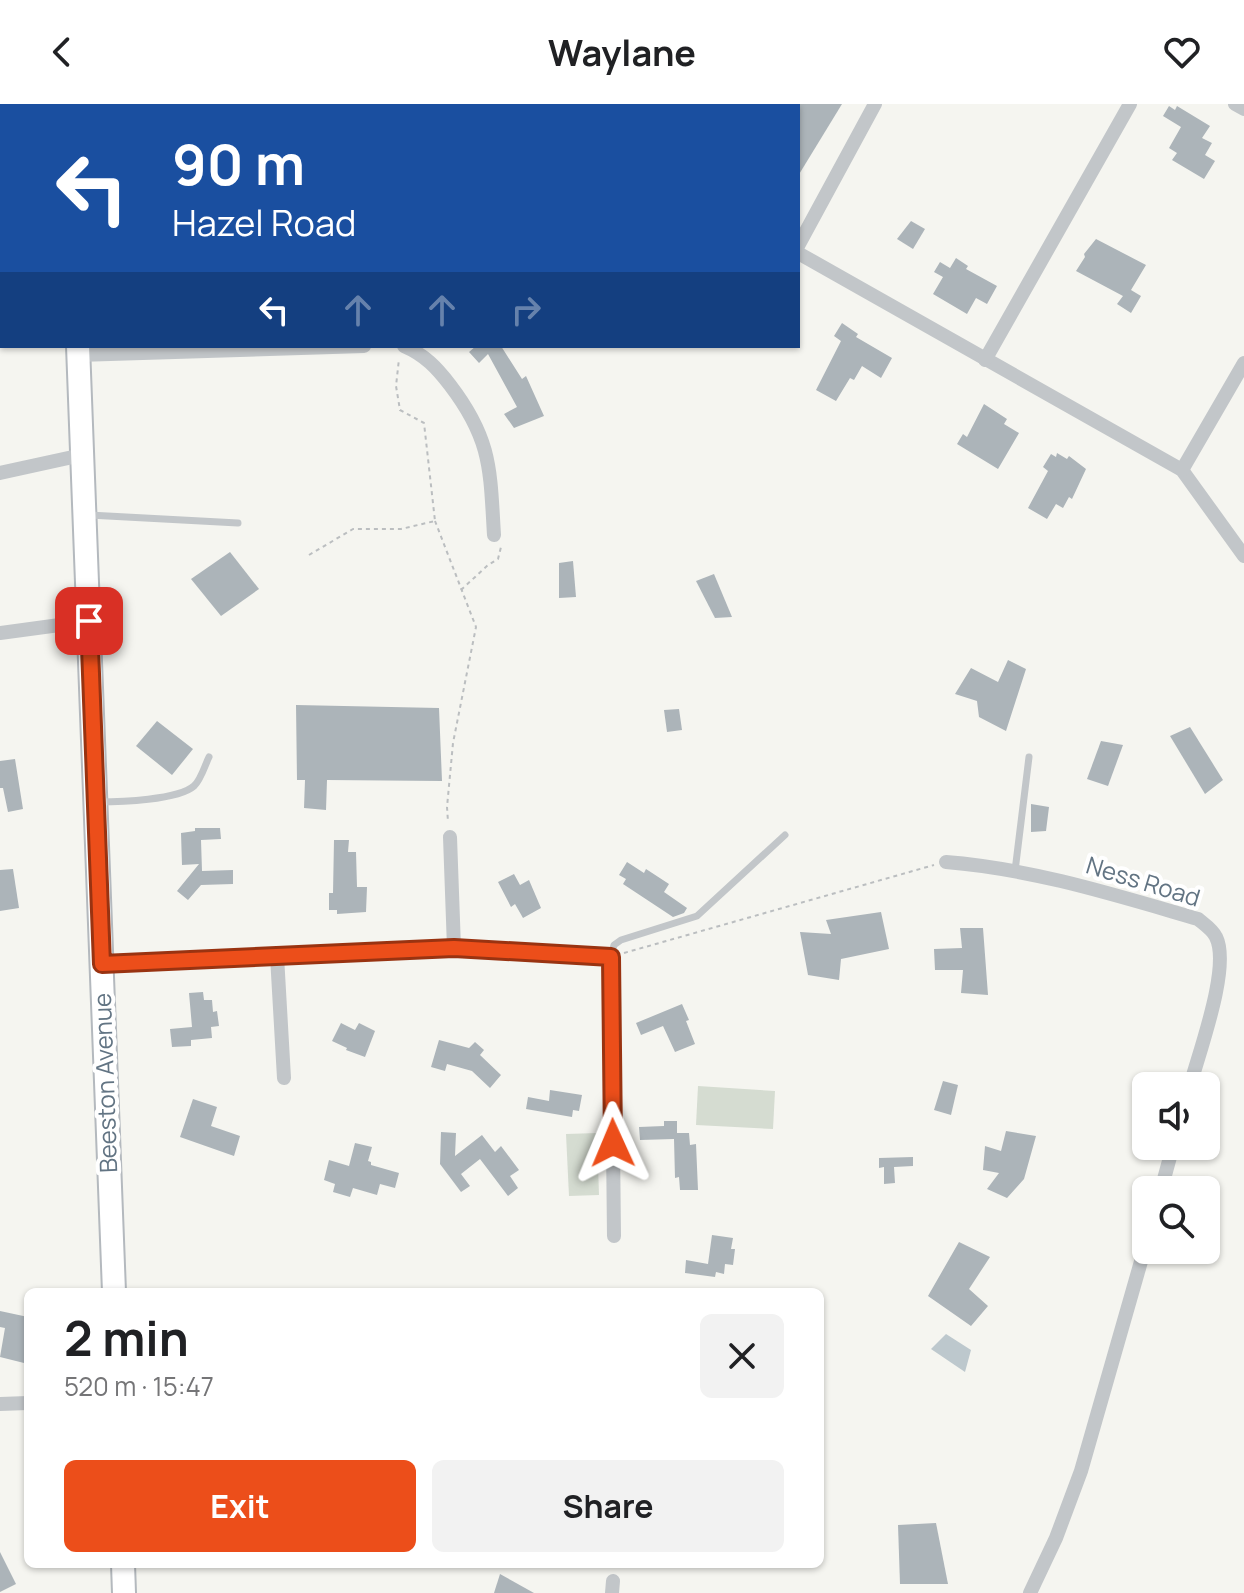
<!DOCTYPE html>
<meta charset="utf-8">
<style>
:root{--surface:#fff;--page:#f2f2f2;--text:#202124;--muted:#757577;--accent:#ec4e1a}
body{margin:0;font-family:Manrope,sans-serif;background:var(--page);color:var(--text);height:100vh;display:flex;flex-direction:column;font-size:30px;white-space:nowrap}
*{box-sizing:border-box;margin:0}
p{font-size:26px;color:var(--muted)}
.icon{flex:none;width:44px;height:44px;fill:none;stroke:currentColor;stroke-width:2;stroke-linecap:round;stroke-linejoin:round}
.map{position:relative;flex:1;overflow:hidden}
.panel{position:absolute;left:24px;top:1184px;width:800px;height:280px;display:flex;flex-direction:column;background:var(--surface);border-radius:12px;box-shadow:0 2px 6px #0004}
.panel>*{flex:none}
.guide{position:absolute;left:0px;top:0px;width:800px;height:244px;box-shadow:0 2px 6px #0004;background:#1a4fa0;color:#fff;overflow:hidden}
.buttons{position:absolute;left:1132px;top:968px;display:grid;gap:16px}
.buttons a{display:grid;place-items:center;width:88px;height:88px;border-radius:12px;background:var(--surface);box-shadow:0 2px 6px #0004;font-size:40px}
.pin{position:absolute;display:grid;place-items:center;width:68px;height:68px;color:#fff;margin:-34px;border-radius:16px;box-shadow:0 4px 12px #0006}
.me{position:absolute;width:88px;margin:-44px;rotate:359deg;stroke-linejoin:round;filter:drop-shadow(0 0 6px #0008)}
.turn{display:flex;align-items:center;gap:28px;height:168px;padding:0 40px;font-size:36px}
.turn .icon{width:104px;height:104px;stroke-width:2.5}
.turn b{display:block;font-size:56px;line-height:68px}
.lanes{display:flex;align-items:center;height:76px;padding:0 40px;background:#0003;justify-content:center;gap:40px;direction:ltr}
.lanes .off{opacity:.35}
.round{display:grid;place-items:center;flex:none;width:84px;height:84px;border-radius:12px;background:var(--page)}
.overview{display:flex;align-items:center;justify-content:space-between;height:136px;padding:0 40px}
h1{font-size:48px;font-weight:700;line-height:60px}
.primary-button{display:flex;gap:16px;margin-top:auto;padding:16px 40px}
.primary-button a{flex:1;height:92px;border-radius:12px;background:var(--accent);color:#fff;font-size:32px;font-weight:700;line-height:92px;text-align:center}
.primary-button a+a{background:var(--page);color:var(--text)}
header{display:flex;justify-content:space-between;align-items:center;height:104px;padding:0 40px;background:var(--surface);font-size:36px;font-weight:700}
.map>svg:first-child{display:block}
.green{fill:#d5dcd1}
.water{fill:#bdc8cd}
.building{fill:#acb4b9}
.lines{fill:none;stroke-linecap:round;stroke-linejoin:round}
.secondary-casing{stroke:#b4b9be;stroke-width:26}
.path{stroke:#bbbec0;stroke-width:2;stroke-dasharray:4 4;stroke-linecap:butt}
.lane{stroke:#c2c6c9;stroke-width:7}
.street{stroke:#c2c6c9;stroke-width:14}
.secondary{stroke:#fff;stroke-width:22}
.route-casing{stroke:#931;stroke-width:20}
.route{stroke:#ec4e1a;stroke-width:14}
.labels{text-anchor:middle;stroke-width:8;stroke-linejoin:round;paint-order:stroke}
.street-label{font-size:24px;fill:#627483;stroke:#fff}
</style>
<header><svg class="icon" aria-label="back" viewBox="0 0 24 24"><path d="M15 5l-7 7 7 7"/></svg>Waylane<svg class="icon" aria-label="heart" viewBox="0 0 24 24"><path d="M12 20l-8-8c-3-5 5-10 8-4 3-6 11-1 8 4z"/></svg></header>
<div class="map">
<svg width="1244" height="1489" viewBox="0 0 1244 1489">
<rect width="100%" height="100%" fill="#f5f5f0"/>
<g class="green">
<path d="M698 982 775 987 773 1025 696 1021Z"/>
<path d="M597 1029 599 1091 569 1092 566 1030Z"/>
</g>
<path class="water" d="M946 1230 971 1246 965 1268 931 1245Z"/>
<g class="building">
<path d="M798 0H842L798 72Z"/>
<path d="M1169 2 1175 6 1177 2 1210 22 1202 34 1212 39 1205 51 1215 57 1204 75 1172 56 1177 49 1169 44 1181 23 1163 12Z"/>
<path d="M911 117 925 125 913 145 897 135Z"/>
<path d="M1096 135 1146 161 1131 186 1141 192 1131 209 1117 200 1123 192 1076 167 1085 153 1084 150Z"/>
<path d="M956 154 968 162 966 165 997 182 987 200 976 194 967 210 933 190 943 173 934 168 940 158 950 164Z"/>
<path d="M842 219 858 230 856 233 892 254 881 274 862 262 854 276 850 274 836 297 816 286 841 237 834 232Z"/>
<path d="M476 242H501L522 275 526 272 544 312 514 324 504 310 517 303 488 250 479 259 469 248Z"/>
<path d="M984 300 1007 315 1004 320 1019 329 998 365 957 340 963 330 967 333Z"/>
<path d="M1057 349 1067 355 1069 352 1086 365 1072 395 1069 393 1063 404 1056 400 1047 415 1028 404 1048 367 1043 363 1051 350 1056 353Z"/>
<path d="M230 448 259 485 221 512 191 475Z"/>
<path d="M573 457 576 493 559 494V459Z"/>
<path d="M714 470 732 513 715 514 696 477Z"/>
<path d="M1008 556 1026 565 1006 627 979 613 977 597 955 590 971 564 998 578Z"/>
<path d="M296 601 439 604 442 677 327 676 326 706 304 704 305 676H297Z"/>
<path d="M679 605 682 626 667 628 664 606Z"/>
<path d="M157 617 193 645 172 671 136 642Z"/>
<path d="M1190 623 1223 676 1205 690 1170 632Z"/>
<path d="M1101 637 1123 641 1108 682 1087 675Z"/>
<path d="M15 655 23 705 8 708 3 684H0V657Z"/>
<path d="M1031 700 1049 703 1046 727 1031 728Z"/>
<path d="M195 724H220L221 735 201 736 202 767 233 766V780L201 781 188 796 177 787 199 760 182 761 181 729 195 727Z"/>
<path d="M334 736H349L348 748H356L357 783H367L366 808 337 810V806H329V789H333Z"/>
<path d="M627 758 644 769 646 765 669 780 664 788 687 804 684 809 673 813 623 780 626 775 619 771Z"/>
<path d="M13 765 19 804 0 807V766Z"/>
<path d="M514 770 520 781 529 776 541 804 523 814 515 800 511 803 498 778Z"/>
<path d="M881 808 889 845 841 855 839 876 808 871 800 828 831 830 826 816Z"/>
<path d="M960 824H983L988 891 961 889 963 866H935L934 845 962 844Z"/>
<path d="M203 888 204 896H212L213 908 217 907 219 922 211 923 212 934 191 936V942L172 943 170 925 192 923 189 889Z"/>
<path d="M682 900 689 916 686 917 695 940 675 948 663 922 641 931 636 919Z"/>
<path d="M341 919 355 926 359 919 375 927 365 953 346 946 347 944 332 937Z"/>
<path d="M439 936 469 944 475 938 484 946 480 951 501 971 490 984 472 967 447 960 445 967 431 963Z"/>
<path d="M943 977 958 981 951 1011 934 1006Z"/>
<path d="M550 986 582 991 579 1007 573 1006 572 1013 526 1005 528 993 549 997Z"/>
<path d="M193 995 217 1003 211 1022 240 1032 234 1052 180 1033Z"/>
<path d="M664 1017H677V1029H689L690 1041 696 1040 698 1086H680L679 1073 675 1074 674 1035 640 1036 639 1023 664 1022Z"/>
<path d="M1006 1027 1036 1032 1024 1075 1007 1094 987 1085 999 1069 983 1066 985 1042 1001 1047Z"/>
<path d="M441 1028 456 1029 455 1052 482 1031 495 1048 501 1042 519 1066 510 1072 518 1084 508 1092 480 1055 461 1070 470 1082 461 1088 440 1060Z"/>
<path d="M355 1039 372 1043 368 1057 371 1058V1061L399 1069 395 1084 380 1080 377 1091 353 1084 350 1093 333 1088 335 1080 324 1076 329 1056 349 1062Z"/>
<path d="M913 1053V1062L894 1063 895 1079 884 1080V1063L879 1064V1054Z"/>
<path d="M712 1131 733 1134 731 1145H735L733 1161 725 1160 724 1170 716 1168 715 1173 685 1169 686 1156 708 1160Z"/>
<path d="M959 1138 990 1153 969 1185 988 1202 971 1222 928 1192Z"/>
<path d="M0 1207 28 1213 26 1247H28V1260L0 1253 5 1224 0 1223Z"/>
<path d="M936 1419 948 1480H900L898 1421Z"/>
<path d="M0 1448 16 1480 0 1488Z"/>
<path d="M500 1470 534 1489H494Z"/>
</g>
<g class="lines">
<g class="secondary-casing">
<g id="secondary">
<path d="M68 0 69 2"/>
<path d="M78 242 114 1188"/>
<path d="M123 1460 124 1489"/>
</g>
</g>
<g class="path">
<path d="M435 417 476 523 453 639 447 703 448 718"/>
<path d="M309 451 353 425H401L435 417 424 319 400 306 396 282 399 255"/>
<path d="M461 486 488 461 498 455 501 443"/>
<path d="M624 849 934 761"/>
</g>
<g class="lane">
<path d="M89 411 238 419"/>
<path d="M98 698C120 698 178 696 194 682 201 676 205 661 209 653"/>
<path d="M1015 767 1029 653"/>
<path d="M611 853 614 841 621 836 697 812 785 731"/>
</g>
<g class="street">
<path d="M544 0 547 2"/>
<path d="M1235 0 1244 5"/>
<path d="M621 2 622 0"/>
<path d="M798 142 875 0"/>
<path d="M798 149 1182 366 1244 452"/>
<path d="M404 242C425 251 437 264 450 281 492 336 490 366 494 431"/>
<path d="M78 251 364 242"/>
<path d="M985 256 1130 0"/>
<path d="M1182 366 1244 259"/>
<path d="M0 369 82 351"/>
<path d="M0 529 89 517"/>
<path d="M450 733 454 844"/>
<path d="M946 758C1033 765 1115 791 1198 815 1204 820 1213 826 1216 833 1231 863 1199 948 1190 982"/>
<path d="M277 852 284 974"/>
<path d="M102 860 454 844 611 853 614 1132"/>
<path d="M1161 1086 1173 1042"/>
<path d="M0 1300 28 1299"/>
<path d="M612 1489 613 1477"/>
<path d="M1030 1489 1056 1434 1081 1367 1146 1140"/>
</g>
<use href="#secondary" class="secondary"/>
</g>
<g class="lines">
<g class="route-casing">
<path id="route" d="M89 517 102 860 454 844 611 853 613 1039"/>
</g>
<use href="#route" class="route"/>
</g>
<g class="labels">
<g class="street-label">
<text transform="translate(1143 778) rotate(17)" y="8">Ness Road</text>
<text transform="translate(106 979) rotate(-92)" y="8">Beeston Avenue</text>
</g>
</g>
</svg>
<div class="buttons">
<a><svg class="icon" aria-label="sound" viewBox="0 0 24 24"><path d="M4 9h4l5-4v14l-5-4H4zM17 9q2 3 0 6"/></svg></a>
<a><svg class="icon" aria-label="search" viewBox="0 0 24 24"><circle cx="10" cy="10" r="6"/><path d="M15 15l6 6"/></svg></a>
</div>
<div class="pin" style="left:89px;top:517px;background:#d93025"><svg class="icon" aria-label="arrive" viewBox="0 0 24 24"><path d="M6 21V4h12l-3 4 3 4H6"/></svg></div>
<svg class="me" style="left:613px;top:1039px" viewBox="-20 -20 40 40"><path d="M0-17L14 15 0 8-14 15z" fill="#ec4e1a" stroke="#fff" stroke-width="4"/></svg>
<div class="guide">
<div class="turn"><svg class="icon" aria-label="left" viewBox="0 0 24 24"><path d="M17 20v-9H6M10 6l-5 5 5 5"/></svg><div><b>90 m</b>Hazel Road</div></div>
<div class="lanes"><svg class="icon" aria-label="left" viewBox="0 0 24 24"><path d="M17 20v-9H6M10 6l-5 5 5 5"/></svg><svg class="icon off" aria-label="ahead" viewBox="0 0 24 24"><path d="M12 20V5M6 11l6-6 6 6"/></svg><svg class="icon off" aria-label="ahead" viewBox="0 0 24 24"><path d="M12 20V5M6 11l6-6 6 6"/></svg><svg class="icon off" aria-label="right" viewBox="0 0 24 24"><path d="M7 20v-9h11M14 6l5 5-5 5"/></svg></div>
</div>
<section class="panel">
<div class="overview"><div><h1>2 min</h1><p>520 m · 15:47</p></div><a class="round"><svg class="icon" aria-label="close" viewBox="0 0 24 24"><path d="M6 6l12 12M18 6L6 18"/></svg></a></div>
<div class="primary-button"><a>Exit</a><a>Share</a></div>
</section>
</div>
